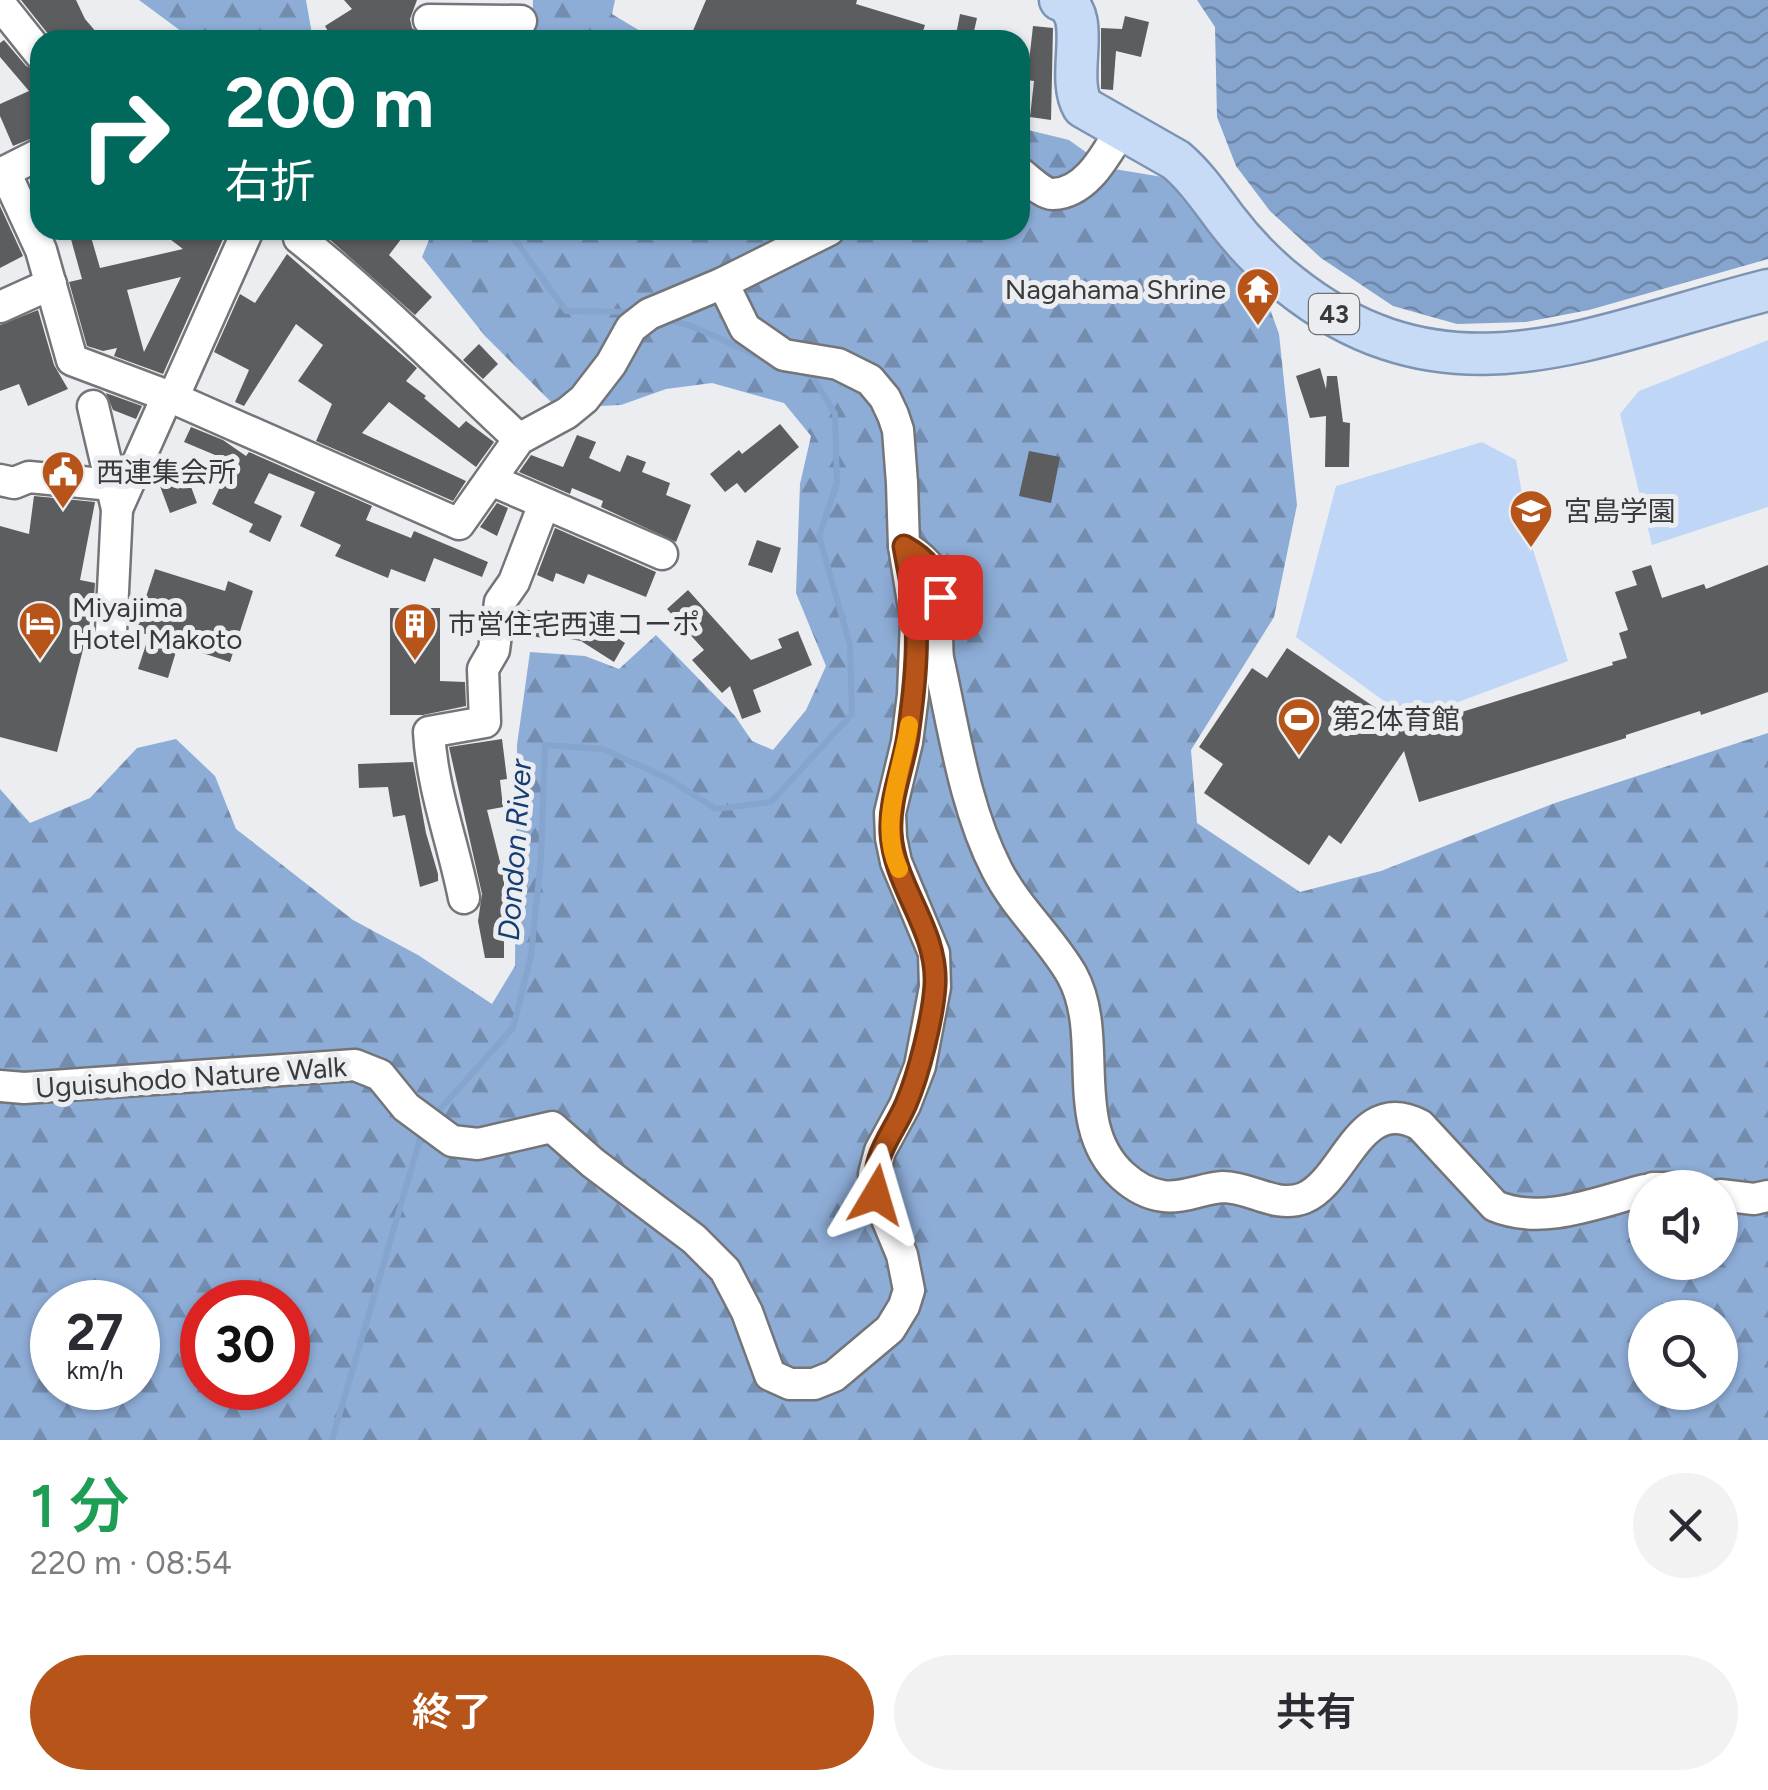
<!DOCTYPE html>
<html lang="ja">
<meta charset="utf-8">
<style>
:root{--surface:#fff;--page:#f2f2f3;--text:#2b2b33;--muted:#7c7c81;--accent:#b65419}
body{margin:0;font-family:Figtree,"Noto Sans JP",sans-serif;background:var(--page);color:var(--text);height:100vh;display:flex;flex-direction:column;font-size:38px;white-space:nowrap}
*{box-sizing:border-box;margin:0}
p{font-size:32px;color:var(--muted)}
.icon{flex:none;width:55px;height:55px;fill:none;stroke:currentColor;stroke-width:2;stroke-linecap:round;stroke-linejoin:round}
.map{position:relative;height:1440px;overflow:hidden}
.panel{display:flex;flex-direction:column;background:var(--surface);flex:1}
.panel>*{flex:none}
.guide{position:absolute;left:30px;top:30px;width:1000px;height:210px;border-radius:30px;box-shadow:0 2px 8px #0004;background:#00695c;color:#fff;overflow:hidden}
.fabs{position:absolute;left:1628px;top:1170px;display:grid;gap:20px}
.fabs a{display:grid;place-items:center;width:110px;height:110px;border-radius:50%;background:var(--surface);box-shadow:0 2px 8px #0004;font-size:50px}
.speed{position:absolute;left:30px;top:1280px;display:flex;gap:20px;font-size:50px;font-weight:700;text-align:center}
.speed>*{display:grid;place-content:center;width:130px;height:130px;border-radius:50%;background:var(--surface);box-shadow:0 2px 8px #0004;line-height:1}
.speed small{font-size:25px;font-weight:400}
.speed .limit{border:15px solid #d22;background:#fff;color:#111}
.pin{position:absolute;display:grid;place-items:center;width:85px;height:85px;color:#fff;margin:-42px;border-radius:20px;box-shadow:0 5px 15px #0006}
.me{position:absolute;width:110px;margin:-55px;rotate:7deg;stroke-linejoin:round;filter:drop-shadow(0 0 8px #0008)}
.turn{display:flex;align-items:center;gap:35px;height:210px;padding:0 30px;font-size:45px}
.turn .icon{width:130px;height:130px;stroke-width:2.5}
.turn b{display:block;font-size:70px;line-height:85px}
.round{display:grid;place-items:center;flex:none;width:105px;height:105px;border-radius:52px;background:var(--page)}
.summary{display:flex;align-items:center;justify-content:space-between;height:170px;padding:0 30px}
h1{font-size:60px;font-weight:600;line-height:75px;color:#1e9e55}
.cta{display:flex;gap:20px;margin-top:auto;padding:20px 30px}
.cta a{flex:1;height:115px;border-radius:60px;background:var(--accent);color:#fff;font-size:40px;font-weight:600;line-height:115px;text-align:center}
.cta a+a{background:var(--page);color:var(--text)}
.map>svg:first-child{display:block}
.forest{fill:url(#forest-firs);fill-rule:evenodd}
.pitch{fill:#bfd6f6}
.water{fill:url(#water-waves)}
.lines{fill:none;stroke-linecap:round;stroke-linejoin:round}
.stream{stroke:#85a4ce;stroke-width:6}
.building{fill:#5b5d5f;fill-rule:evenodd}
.minor-casing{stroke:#737578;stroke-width:35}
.major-casing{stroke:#7d93b2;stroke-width:45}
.minor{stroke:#fff;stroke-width:30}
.major{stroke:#c7dbf7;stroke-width:40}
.route-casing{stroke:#763710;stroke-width:25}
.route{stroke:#b65419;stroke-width:18}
.slow{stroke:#f59e0b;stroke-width:18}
.labels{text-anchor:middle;stroke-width:10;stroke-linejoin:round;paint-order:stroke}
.shield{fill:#ebedf0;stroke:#6e7071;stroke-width:2.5}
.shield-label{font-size:25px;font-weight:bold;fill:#393a3b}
.poi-label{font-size:28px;fill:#393a3b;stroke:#ebedf0;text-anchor:start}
.street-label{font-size:28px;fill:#393a3b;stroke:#ebedf0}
.water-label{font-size:30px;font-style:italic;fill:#163e73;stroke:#ebedf0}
</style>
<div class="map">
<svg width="1768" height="1440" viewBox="0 0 1768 1440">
<defs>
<pattern id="forest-firs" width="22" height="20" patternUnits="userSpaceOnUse" patternTransform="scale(2.5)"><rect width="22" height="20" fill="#8dacd6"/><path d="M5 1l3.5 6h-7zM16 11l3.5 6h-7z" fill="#748daf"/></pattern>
<pattern id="water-waves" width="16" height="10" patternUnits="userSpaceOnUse" patternTransform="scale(2.5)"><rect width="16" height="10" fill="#85a4ce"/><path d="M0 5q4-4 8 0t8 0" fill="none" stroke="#6e87a8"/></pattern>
</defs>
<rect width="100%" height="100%" fill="#ebedf0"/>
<g class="forest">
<path d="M139 0H306L313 40H193Z"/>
<path d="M533 0H615L612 14 655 40H532Z"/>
<path d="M1020 128 1069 140 1108 168 1187 181 1251 256 1279 334 1297 505 1274 617 1191 750 1197 823 1300 892 1381 871 1555 803 1768 733V1440H0V789L30 823 90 798 137 748 176 739 215 776 236 829 353 920 418 955 492 1004 515 966 517 745 530 652 585 656 619 669 656 635 735 716 752 741 773 750 806 710 826 666 796 593 800 484 811 436 784 403 712 383 666 389 621 405 557 408 485 336 422 257 433 230H1020ZM1645 1188H1720V1262H1645ZM52 1302H138V1388H52ZM202 1302H288V1388H202ZM1645 1318H1720V1392H1645Z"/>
</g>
<g class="pitch">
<path d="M1768 340V507L1652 545 1620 414 1639 391Z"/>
<path d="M1482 442 1516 460 1530 540 1568 661 1410 720 1296 637 1336 486Z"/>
</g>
<path class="water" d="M1197 0H1768V259L1589 310 1526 322 1457 324 1393 306 1321 258 1270 211 1236 166 1217 117 1215 27Z"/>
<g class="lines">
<g class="stream">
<path d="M508 230 566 311 637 312"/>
<path d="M668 320 692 326 767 360"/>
<path d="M434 1116 513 1028 531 956 541 858 545 745 603 749 669 779 716 809 771 802 852 714 850 645 819 536 837 483 835 414 813 377 798 371"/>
<path d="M332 1440 423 1129"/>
</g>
</g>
<g class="building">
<path d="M21 0H76L85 19 103 40H53Z"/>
<path d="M344 0H417L410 19 412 28 428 39 513 40H333L325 26 352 9Z"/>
<path d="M706 0H857L856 4 925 25 920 40H731L717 35 715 40H689Z"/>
<path d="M960 14 977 18 972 40H955Z"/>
<path d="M1125 16 1149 22 1141 57 1116 51 1113 90 1101 89V28L1122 29Z"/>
<path d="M1033 26 1053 28 1051 120 1030 117 1034 81 1027 80Z"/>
<path d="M4 40 26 66 40 72V135L13 146 0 116V104L29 91 0 57V43Z"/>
<path d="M0 206 23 256 0 268Z"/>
<path d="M52 230H89L100 268 183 249 158 230H227L163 374 114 356 117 348 103 351 87 346 69 282 82 279 69 232 56 239ZM181 277 144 352 127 290Z"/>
<path d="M332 230H408L389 255 432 297 415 315 327 237Z"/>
<path d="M287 254 417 368 406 381 426 396 424 398 459 428 466 421 494 442 476 467 389 402 362 433 466 481 453 501 316 441 332 404 298 381 323 345 296 324 244 406 235 402 249 370 214 352 240 294 255 303Z"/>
<path d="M38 310 54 365 68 389 28 406 19 384 0 391V325Z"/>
<path d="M479 344 498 364 483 379 463 360Z"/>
<path d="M1320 368 1326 389 1327 376H1337L1343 422 1350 423 1349 467H1325L1326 416 1310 418 1296 376Z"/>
<path d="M106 393 142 406 136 419 113 410Z"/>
<path d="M780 424 799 447 745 493 737 483 725 492 710 474 739 450 742 454Z"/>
<path d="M191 427 223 440 246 456 249 452 372 506 366 520 411 538 414 531 488 562 482 577 434 558 425 582 391 569 388 578 335 556 341 545 300 526 315 492 269 473 254 503 282 516 270 542 249 532 253 524 212 504 228 470 216 465 227 460 184 442Z"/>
<path d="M577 435 596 442 589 458 620 472 627 455 646 462 642 472 670 483 666 495 691 505 676 542 601 507 603 501 572 488 570 494 519 472 531 455 563 467Z"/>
<path d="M1029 451 1060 457 1051 503 1019 496Z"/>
<path d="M187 476 197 503 170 513 160 486Z"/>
<path d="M34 496 95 502 80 580 95 583 93 610 57 752 0 737V526L29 534Z"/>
<path d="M497 503 508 508 497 536 480 527Z"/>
<path d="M555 528 656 572 646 597 588 574 584 584 556 573 553 582 537 575Z"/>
<path d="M757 540 781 548 772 573 748 565Z"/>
<path d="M1651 565 1662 598 1704 584 1706 589 1768 565V692L1701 715 1700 711 1626 735V738L1419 802 1404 751 1341 844 1329 835 1309 865 1204 793 1223 764 1199 747 1252 668 1267 678 1287 648 1407 729 1613 665 1612 662 1627 658 1619 633 1628 630 1615 592 1637 585 1632 571Z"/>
<path d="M155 569 225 591 228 581 253 591 230 662 178 645 168 678 138 669 149 635 135 631Z"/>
<path d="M688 590 751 660 782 648 778 639 798 631 812 665 753 690 761 712 742 719 730 686 722 693 692 660 704 650 667 609Z"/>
<path d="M390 608H440V681L465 682 466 706 423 715H390Z"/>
<path d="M524 609 601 627 625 643 614 662 581 641 548 635V639L520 634Z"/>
<path d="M502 739 507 779 500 780 503 807 487 810 504 878V958H485L478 921 482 894 449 747Z"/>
<path d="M413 762 426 833 438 874V881L420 887 405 815 393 817 388 787 359 788 358 764Z"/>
</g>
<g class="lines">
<g class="minor-casing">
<g id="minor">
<path d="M0 4 40 54"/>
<path d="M429 20 521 21"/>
<path d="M5 172 41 250 72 360 173 398 459 524 519 439 567 413 584 399 611 364 631 328 649 314 723 283 829 230"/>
<path d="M1020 173C1028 179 1043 194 1053 194 1087 193 1106 154 1121 130"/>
<path d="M0 174 40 154"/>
<path d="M299 238C377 300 446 371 519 439"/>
<path d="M0 307 51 284"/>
<path d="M173 398 248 230"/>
<path d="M93 406 117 509 111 632"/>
<path d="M0 480 14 483 29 477 112 485"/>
<path d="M491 480 662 554"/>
<path d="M117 509 167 397"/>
<path d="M904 546C959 579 932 607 938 658 954 729 964 806 997 870 1017 909 1051 938 1072 975 1106 1037 1066 1125 1123 1176 1134 1186 1148 1194 1163 1196 1183 1199 1203 1188 1223 1187 1251 1187 1276 1209 1304 1198 1346 1180 1359 1093 1420 1125L1495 1206C1543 1226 1598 1202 1645 1190"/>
<path d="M464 898C453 842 432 789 429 732L485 722 483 669 494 650 500 602 514 582 544 504"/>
<path d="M0 1086 24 1088 355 1065 380 1075 406 1107 452 1141 478 1144 552 1127 593 1163 694 1239 725 1270 747 1312 770 1375 790 1384H814L834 1376 890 1329 904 1306 909 1290 902 1255 877 1195 874 1174 880 1151 905 1105 920 1066 935 987 934 953 896 862 891 838 890 813 907 742 913 695 916 621 904 546 902 483 898 430 893 415 885 398 870 380 838 364 784 355 745 328 723 283"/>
<path d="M1653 1188H1672"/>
<path d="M1720 1195 1754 1199 1768 1196"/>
</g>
</g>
<g class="major-casing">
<path id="major" d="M1060 0C1095 13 1064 75 1083 107L1176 160C1196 177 1210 198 1225 218 1244 243 1265 265 1289 284 1449 412 1597 333 1768 290"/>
</g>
<use href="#minor" class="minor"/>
<use href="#major" class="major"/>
</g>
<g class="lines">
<g class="route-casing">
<path id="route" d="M876 1195C871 1155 891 1138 906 1104 919 1074 933 1017 935 985 938 929 894 887 891 833 889 800 903 768 908 736 913 699 918 659 916 621 915 597 908 571 904 546 927 559 936 570 940 597"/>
</g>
<use href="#route" class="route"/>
<path class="slow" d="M899 869C877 823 903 771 909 725"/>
</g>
<defs>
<g id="temple-pin" transform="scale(2.25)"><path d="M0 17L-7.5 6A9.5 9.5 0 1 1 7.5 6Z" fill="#b65419" stroke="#ebedf0"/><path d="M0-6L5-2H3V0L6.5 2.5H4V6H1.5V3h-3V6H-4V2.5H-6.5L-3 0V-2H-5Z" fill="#fff"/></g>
<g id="civic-pin" transform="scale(2.25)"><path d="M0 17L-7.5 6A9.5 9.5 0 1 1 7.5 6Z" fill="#b65419" stroke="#ebedf0"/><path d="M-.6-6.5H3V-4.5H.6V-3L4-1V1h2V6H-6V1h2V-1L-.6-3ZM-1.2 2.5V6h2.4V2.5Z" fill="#fff"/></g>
<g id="school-pin" transform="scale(2.25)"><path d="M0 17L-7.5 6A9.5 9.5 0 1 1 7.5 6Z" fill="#b65419" stroke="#ebedf0"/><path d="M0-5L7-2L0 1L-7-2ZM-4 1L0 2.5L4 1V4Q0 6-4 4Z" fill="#fff"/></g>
<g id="hotel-pin" transform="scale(2.25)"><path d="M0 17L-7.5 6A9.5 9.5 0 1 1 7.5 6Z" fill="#b65419" stroke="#ebedf0"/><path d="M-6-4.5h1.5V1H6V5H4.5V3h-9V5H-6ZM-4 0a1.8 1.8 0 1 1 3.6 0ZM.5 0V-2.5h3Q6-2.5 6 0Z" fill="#fff"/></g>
<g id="building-pin" transform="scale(2.25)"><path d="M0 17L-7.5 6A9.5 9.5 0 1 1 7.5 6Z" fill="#b65419" stroke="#ebedf0"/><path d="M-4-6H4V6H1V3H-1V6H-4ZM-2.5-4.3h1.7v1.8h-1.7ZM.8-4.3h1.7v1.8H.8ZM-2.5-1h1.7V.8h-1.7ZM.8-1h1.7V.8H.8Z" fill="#fff"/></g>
<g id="stadium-pin" transform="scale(2.25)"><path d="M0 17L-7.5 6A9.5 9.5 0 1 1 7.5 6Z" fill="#b65419" stroke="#ebedf0"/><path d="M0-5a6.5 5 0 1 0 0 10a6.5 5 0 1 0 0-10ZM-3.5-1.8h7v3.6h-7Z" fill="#fff"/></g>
</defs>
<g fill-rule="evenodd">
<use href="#temple-pin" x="1258" y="289"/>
<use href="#civic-pin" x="63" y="472"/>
<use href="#school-pin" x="1531" y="511"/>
<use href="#hotel-pin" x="40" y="623"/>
<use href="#building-pin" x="415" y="624"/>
<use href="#stadium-pin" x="1299" y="719"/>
</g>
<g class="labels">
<rect class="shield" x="1309" y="294" width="50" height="40" rx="8"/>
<g class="shield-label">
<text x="1334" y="323">43</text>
</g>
<g class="poi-label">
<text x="1226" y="299" text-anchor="end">Nagahama Shrine</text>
<text x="96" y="482">西連集会所</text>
<text x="1564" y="521">宮島学園</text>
<text x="72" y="617">Miyajima<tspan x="72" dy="32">Hotel Makoto</tspan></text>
<text x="448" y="634">市営住宅西連コーポ</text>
<text x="1332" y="729">第2体育館</text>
</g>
<g class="street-label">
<text transform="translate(191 1077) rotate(-4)" y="10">Uguisuhodo Nature Walk</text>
</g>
<g class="water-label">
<text transform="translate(515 850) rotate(-86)" y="10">Dondon River</text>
</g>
</g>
</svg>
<div class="fabs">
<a><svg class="icon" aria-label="sound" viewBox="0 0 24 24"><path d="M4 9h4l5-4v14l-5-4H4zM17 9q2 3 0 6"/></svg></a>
<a><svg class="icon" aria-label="search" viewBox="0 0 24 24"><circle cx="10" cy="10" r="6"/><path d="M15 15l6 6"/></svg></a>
</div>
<div class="speed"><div>27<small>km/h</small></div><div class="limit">30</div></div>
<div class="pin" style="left:940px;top:597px;background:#d93025"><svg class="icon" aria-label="arrive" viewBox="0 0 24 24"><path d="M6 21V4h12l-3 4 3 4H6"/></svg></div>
<svg class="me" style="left:876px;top:1195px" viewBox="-20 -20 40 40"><path d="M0-17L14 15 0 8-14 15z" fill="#b65419" stroke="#fff" stroke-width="4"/></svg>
<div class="guide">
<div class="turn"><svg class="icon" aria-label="right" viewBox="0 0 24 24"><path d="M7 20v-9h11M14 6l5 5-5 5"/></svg><div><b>200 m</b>右折</div></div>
</div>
</div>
<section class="panel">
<div class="summary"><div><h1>1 分</h1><p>220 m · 08:54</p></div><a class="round"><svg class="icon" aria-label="close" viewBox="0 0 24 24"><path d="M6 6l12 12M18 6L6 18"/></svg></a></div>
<div class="cta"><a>終了</a><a>共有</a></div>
</section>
